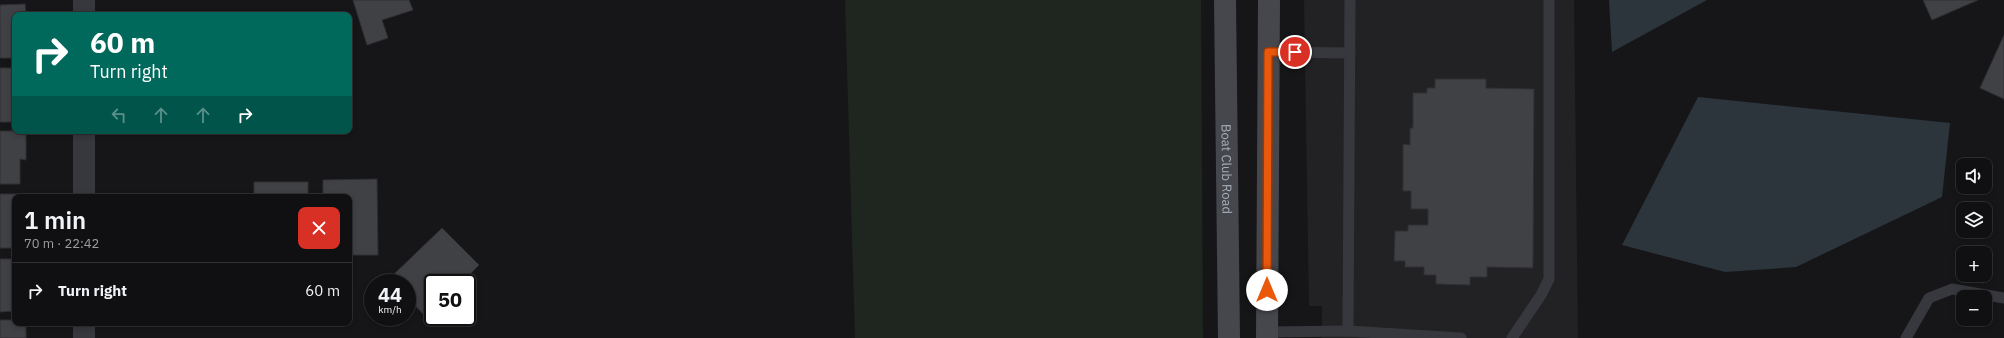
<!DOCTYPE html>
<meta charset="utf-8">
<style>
:root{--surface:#101012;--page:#19191b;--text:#f1f3f6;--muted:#9c9d9f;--line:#303032}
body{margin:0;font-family:"IBM Plex Sans",sans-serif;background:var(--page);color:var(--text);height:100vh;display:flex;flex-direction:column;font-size:15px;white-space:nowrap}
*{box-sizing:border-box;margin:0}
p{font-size:13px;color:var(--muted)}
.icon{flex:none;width:22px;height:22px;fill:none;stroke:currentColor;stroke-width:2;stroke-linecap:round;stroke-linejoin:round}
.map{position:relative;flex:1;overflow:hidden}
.side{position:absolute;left:12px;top:194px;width:340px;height:132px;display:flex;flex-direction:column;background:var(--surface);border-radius:8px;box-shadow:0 2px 6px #0003,0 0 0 1px var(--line)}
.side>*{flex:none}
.guide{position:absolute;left:12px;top:12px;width:340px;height:122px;border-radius:8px;box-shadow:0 2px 6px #0003,0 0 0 1px var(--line);background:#00695c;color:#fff;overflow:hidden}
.controls{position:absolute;left:1956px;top:158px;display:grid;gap:8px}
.controls a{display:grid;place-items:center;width:36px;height:36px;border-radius:8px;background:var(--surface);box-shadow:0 2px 6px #0003,0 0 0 1px var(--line);font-size:20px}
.speed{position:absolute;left:364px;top:274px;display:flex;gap:8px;font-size:20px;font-weight:700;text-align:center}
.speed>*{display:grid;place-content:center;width:52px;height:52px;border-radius:50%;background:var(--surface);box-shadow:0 2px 6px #0003,0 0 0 1px var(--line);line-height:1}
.speed small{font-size:10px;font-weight:400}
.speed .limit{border:2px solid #111;border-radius:6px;background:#fff;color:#111}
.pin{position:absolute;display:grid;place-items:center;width:34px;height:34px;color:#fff;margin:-17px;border:2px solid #fff;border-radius:50%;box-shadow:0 1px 4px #0007}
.me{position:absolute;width:44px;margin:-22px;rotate:0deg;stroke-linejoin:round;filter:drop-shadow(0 0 3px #0008)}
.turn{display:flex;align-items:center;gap:14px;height:84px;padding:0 12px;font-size:18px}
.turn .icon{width:52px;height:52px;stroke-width:2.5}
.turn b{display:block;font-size:28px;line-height:34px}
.lanes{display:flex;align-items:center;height:38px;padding:0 12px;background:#0003;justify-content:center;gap:20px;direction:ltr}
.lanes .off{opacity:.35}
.round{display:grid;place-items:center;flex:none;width:42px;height:42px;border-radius:8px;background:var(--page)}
.headline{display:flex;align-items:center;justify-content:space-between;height:68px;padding:0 12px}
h1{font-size:24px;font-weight:600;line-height:30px}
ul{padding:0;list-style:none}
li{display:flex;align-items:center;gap:12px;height:56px;padding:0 12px;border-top:1px solid var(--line)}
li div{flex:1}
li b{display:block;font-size:15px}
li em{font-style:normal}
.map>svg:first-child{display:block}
.built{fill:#222225}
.green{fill:#1e261f}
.water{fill:#2c353c}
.building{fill:#404145;stroke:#303034}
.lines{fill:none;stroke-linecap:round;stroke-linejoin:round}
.lane{stroke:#37383d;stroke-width:11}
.street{stroke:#37383d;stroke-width:22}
.secondary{stroke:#45474d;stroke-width:22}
.route-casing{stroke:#983908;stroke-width:10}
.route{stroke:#ea580c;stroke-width:7}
.labels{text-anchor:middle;stroke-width:3;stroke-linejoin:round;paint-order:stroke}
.street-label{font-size:13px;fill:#a8adb8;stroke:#111113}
</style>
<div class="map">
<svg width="2004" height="338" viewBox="0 0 2004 338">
<rect width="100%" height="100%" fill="#161618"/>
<path class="built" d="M1304 0H1574L1578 338H1322V306H1309Z"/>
<path class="green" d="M845 0H1201L1203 338H855Z"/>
<g class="water">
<path d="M1609 0H1707L1612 52Z"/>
<path d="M1698 97 1950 123 1942 197 1796 267 1725 272 1622 245Z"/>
</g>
<g class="building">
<path d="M353 0H409L413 10 382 20 388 38 367 45Z"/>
<path d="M1923 0H1978L1932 20Z"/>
<path d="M25 4 26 15H15V58H0V5Z"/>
<path d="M2004 35V99L1980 88Z"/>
<rect x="0" y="68" width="15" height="54"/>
<path d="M1435 79H1486V88L1534 89 1533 268 1487 267V277H1470V285L1436 284V275H1424V267H1405V261H1394L1395 231H1408V225H1428V209H1411V191H1403V144L1410 145V128H1413V93H1427V88H1435Z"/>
<path d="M0 131H26V160L20 159V184H0Z"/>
<path d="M377 179 378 255H349V197H323V180Z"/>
<rect x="254" y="182" width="54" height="15"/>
<path d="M0 194H28V197H15V248H0Z"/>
<path d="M442 228 479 265 461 283H433V310L426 317 407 297V283H393L389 279Z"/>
<path d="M0 259H15V311L0 312Z"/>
<path d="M0 320H15V323H26V338H0Z"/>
</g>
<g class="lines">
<g class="lane">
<path d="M1268 52 1350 53"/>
<path d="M1348 331 1350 0"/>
<path d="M1267 332 1348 331 1461 338"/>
<path d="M1512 338 1541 295 1549 279V0"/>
<path d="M1906 338 1929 298 1952 289 2004 298"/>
</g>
<g class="street">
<path d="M84 0V15"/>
<path d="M84 197V131"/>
<path d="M84 338V323"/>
</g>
<g class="secondary">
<path id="s1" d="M1225 0 1229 338"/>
<path d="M1267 338 1269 0"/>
</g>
</g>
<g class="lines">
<g class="route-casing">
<path id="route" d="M1267 290 1268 52H1295"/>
</g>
<use href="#route" class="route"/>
</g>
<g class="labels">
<g class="street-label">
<text dy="5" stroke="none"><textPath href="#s1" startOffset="169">Boat Club Road</textPath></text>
</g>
</g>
</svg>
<div class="controls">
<a><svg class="icon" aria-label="sound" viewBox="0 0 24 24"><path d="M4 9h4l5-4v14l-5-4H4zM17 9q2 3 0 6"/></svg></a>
<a><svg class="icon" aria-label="layers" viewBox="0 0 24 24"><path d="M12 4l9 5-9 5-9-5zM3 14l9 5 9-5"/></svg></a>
<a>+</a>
<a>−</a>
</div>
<div class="speed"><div>44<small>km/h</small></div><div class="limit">50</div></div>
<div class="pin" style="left:1295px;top:52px;background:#d93025"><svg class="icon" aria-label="arrive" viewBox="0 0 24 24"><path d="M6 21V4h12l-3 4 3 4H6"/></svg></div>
<svg class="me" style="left:1267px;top:290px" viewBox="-20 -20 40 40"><circle r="19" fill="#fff"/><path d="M0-13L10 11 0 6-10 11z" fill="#ea580c"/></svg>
<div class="guide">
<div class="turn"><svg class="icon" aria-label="right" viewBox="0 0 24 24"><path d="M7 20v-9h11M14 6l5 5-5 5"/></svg><div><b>60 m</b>Turn right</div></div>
<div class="lanes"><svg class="icon off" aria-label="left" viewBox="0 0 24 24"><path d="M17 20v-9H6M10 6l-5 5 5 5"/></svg><svg class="icon off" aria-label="ahead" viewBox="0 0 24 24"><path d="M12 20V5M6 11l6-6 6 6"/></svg><svg class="icon off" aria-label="ahead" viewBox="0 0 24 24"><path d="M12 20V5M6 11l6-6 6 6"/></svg><svg class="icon" aria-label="right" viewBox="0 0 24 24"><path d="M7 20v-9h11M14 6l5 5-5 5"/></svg></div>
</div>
<section class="side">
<div class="headline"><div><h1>1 min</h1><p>70 m · 22:42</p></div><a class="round" style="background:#d93025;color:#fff"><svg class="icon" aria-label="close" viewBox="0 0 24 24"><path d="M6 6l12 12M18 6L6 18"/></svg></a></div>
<ul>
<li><svg class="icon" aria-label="right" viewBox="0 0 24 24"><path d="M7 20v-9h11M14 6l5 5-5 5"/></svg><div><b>Turn right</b></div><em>60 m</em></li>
</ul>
</section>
</div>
